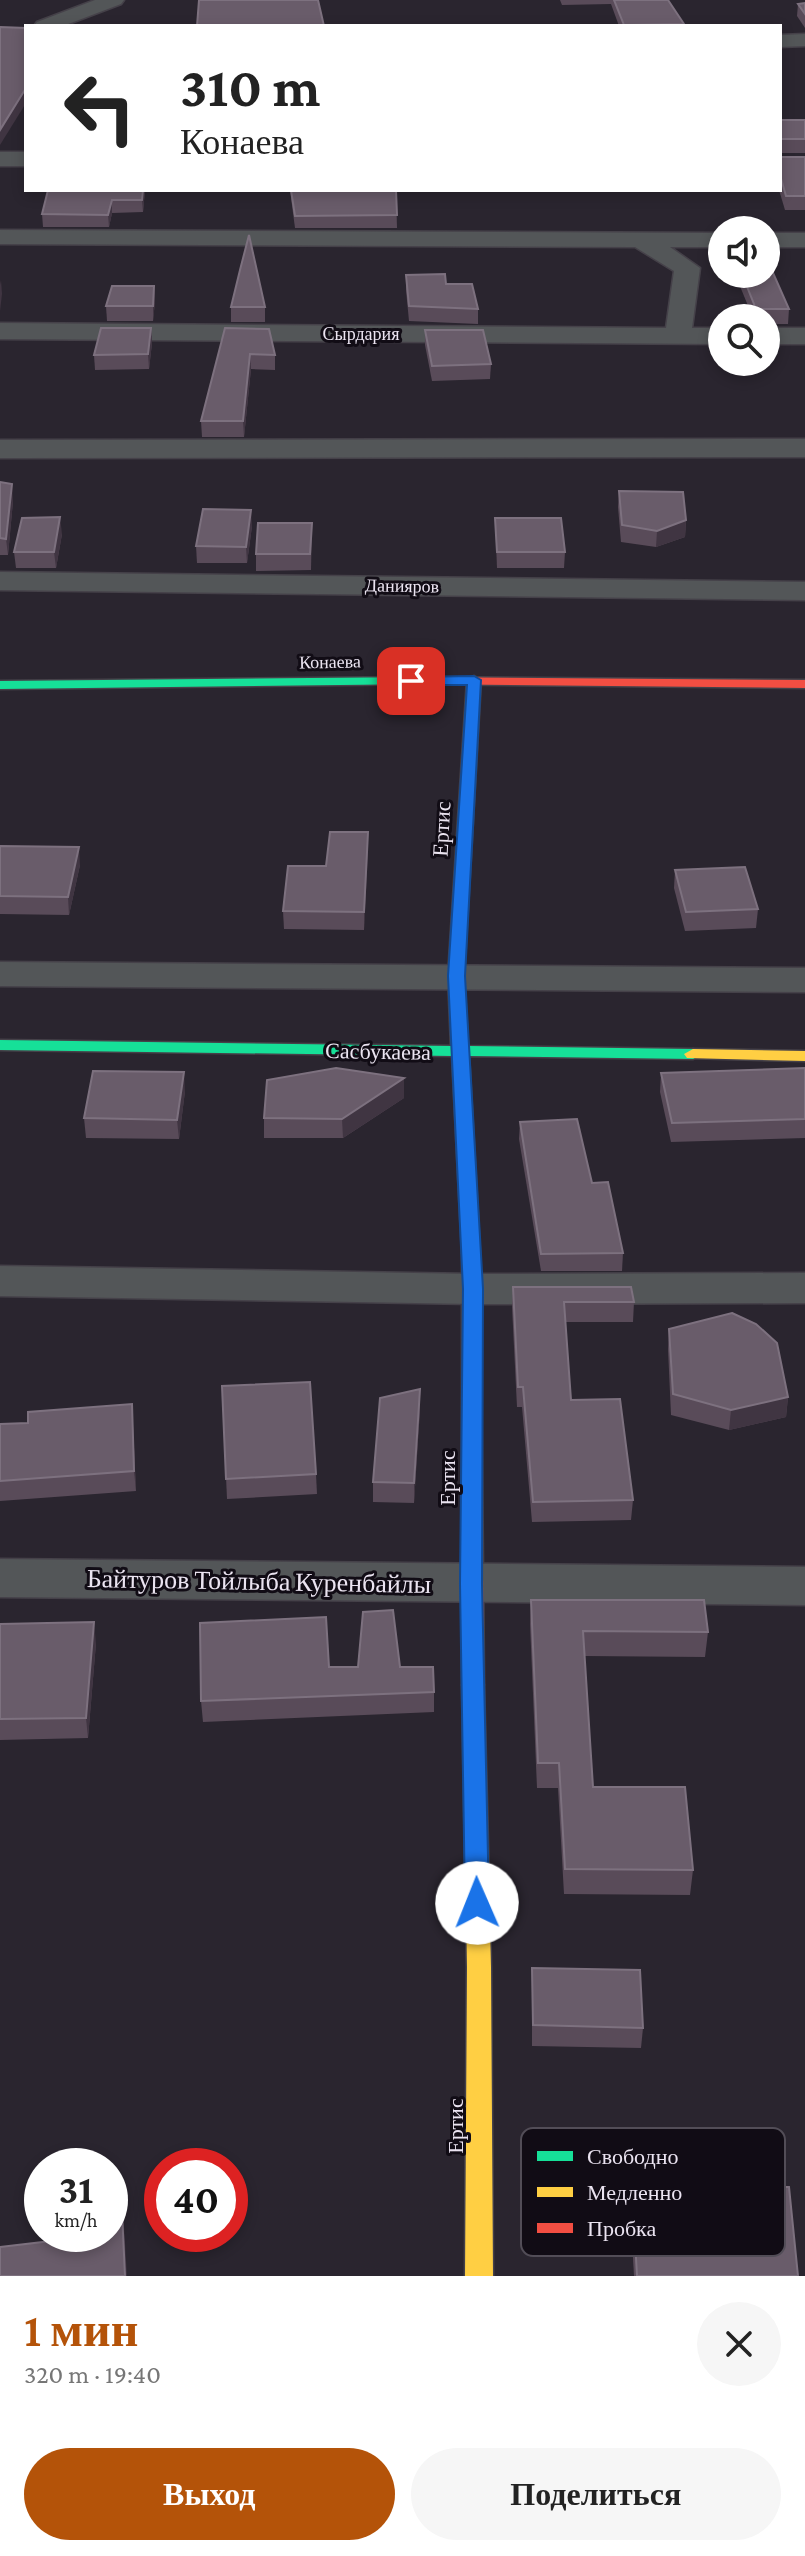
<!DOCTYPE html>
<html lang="ru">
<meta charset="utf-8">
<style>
:root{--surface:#fff;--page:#f6f6f6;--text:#222;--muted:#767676;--accent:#b45309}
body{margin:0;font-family:"Crimson Pro",serif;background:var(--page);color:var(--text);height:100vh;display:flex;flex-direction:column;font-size:30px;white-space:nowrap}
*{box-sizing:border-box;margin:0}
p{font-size:26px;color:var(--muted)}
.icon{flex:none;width:44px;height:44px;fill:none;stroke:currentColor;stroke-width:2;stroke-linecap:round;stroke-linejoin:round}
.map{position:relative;height:2276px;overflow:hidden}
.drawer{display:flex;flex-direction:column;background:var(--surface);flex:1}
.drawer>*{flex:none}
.top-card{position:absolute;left:24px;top:24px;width:758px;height:168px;border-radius:0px;box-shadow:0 4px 12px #0003;background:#fff;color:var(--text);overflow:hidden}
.fabs{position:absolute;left:708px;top:216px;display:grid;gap:16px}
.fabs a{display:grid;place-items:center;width:72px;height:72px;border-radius:50%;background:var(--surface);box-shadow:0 4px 12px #0003;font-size:40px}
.speed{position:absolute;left:24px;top:2148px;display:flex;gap:16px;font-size:40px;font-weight:700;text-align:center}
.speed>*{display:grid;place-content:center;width:104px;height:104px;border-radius:50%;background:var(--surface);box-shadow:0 4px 12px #0003;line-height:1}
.speed small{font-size:20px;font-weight:400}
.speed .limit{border:12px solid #d22;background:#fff;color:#111}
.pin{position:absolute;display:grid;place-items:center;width:68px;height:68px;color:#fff;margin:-34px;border-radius:16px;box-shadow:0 4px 12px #0006}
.me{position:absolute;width:88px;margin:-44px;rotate:359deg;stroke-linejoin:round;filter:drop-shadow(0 0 6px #0008)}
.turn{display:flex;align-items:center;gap:28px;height:168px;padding:0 24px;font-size:36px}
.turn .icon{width:104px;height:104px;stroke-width:2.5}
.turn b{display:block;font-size:56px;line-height:68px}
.round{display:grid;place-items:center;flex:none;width:84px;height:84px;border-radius:42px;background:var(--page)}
.headline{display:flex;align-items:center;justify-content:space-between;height:136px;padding:0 24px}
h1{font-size:48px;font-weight:600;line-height:60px;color:var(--accent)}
.cta{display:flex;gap:16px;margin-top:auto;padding:16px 24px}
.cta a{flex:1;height:92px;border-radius:48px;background:var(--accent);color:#fff;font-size:32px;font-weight:600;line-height:92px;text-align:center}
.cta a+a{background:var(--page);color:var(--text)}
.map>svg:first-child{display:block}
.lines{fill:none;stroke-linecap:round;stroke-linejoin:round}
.street-casing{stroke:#454149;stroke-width:3}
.fast-casing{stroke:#454149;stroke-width:3}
.slow-casing{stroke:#454149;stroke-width:3}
.jam-casing{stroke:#454149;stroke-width:3}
.street{fill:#535658;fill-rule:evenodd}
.fast{fill:#16e098;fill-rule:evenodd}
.slow{fill:#ffcf43;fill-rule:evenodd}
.jam{fill:#f24e42;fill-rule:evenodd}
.wall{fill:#594b59}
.shaded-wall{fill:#403542}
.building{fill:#695c6a;stroke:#7d717f;stroke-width:2}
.route{fill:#1a73e8;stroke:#114b97;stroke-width:2}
.labels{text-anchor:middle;stroke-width:6;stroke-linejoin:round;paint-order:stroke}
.far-street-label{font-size:18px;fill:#ebe4f1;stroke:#110c15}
.street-label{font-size:22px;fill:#ebe4f1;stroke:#110c15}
.near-street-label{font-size:26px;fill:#ebe4f1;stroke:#110c15}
.key{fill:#110c15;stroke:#524d57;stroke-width:2}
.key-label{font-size:22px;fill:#ebe4f1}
</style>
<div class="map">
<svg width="805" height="2276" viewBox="0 0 805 2276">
<rect width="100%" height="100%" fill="#2a252f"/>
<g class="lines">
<g class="street-casing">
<g id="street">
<path d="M95 0H124L121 4 63 26H34L37 22Z"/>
<path d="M805 34V46L780 47V35Z"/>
<rect x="0" y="152" width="26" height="14"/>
<path d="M0 230 722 233V247H670L700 268 692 328H722V344L0 339V323L666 328 674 271 635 247 0 244Z"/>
<rect x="766" y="233" width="39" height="14"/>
<rect x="766" y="328" width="39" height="16"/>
<path d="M805 439V457L0 458V440Z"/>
<path d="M0 572 805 582V600L0 590Z"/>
<path d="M0 962 805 968V992L0 986Z"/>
<path d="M0 1266 473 1274 805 1273V1303L473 1304 0 1296Z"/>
<path d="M0 1559 805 1567V1605L0 1597Z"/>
</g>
</g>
<g class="fast-casing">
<g id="fast">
<path d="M474 676 481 680 464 976 468 1046 693 1049 702 1054 693 1059 469 1056 480 1253 478 1257H464L462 1253 452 1056 0 1050V1040L451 1046 448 976 467 680Z"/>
<path d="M422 677 427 678V684L0 689V681Z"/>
</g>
</g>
<g class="slow-casing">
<g id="slow">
<path d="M693 1049 805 1051V1061L687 1058 684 1054Z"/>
<path d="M473 1676 481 1679 484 1685 491 1967 493 2276H465L467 1967 462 1685 465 1679Z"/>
</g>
</g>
<g class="jam-casing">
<g id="jam">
<path d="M422 677 805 680V688L417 684V678Z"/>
<path d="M471 1247 480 1253 484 1685 481 1691 473 1694 465 1691 462 1685V1253Z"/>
</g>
</g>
<use href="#street" class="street"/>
<use href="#fast" class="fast"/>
<use href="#slow" class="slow"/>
<use href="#jam" class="jam"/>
</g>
<g class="wall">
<path d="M560 0H668L684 24V26H619L611 4 562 5Z"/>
<path d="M805 3V28L797 16 798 4Z"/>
<rect x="780" y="120" width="25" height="33"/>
<path d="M780 157H805V210H785L779 190Z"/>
<path d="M48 190H145L143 212 112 213 109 227H43L42 214Z"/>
<path d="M290 190H396L397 228H295Z"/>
<path d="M735 274H766L789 309 788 324H766V318H753Z"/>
<path d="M406 275 446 284 478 309V324L409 321 406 290Z"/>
<path d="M154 286 155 301 153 321H107L106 306Z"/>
<rect x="231" y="307" width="34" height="15"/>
<path d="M151 328 152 343 149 369 95 370 94 355Z"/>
<path d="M225 328 275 355V370L251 369 244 437H202L201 421Z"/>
<path d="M425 330 491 364 490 379 432 381 425 345Z"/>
<path d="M0 482 13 501 8 555H0Z"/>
<path d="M619 491 686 520 685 537 656 547 621 542 618 507Z"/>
<path d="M495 518 565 552 564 568H497Z"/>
<path d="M312 523 311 570 256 571V554Z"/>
<path d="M252 526 247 563H197L196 546Z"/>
<path d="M62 534 56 568H16L14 552Z"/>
<path d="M368 832 364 930 284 929 283 911 326 866Z"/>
<path d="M0 846 80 865 69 915 0 914Z"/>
<path d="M675 870 758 909 756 928 685 931 674 888Z"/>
<path d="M805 1068V1138L671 1142 660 1092 661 1073Z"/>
<path d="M185 1091 179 1139 86 1138 84 1118Z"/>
<path d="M404 1098 343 1138H264V1118Z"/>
<path d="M520 1122 592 1183 623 1253 622 1271H541L519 1139Z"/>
<path d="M513 1287 634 1302 633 1322H565L571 1400 633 1500 631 1520 532 1522 522 1407H517L512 1307Z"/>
<path d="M669 1329 788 1397 786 1417 729 1430 671 1415 668 1349Z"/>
<path d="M222 1386 316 1474 317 1494 227 1499Z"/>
<path d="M132 1404 136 1491 0 1501V1424L28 1423Z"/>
<path d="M420 1409 414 1503 373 1502V1482Z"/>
<path d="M531 1600 708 1632 705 1657 584 1656 593 1787 693 1870 690 1895 564 1894 558 1788H537L530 1624Z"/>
<path d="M0 1624 96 1643 88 1738 0 1740Z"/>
<path d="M329 1667H400L434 1692V1712L203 1722 201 1701Z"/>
<path d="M532 1968 643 2028 641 2048 532 2046Z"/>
<path d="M632 2185 798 2276H634L630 2205Z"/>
</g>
<g class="shaded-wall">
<path d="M26 88V103L0 145V130Z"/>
<path d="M143 190H145L143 212 142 200Z"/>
<path d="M112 200V213L109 227 108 215Z"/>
<path d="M1 280 2 294 0 311V285Z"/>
<path d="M154 286 155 301 153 321V306Z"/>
<path d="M151 328 152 343 149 369 148 354Z"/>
<path d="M250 354 251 369 244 437 243 421Z"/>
<path d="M12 484 13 501 8 555 6 539Z"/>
<path d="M251 510 252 526 247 563 246 547Z"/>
<path d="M60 517 62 534 56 568 54 552Z"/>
<path d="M686 520 685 537 656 547 657 531Z"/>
<path d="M368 832V851L364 930V912Z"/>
<path d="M79 847 80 865 69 915 68 897Z"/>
<path d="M184 1072 185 1091 179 1139 177 1120Z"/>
<path d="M404 1078V1098L343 1138 342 1119Z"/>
<path d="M420 1389V1409L414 1503V1483Z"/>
<path d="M788 1397 786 1417 729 1430 731 1410Z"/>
<path d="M132 1404 133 1424 136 1491 134 1471Z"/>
<path d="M94 1622 96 1643 88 1738 86 1718Z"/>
<path d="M121 2190 123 2210 127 2276H125Z"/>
</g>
<g class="building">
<path d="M199 0H318L324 26H197Z"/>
<path d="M614 0H668L684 24 624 25Z"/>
<path d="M805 3V14L798 4Z"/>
<path d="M0 27 26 28V88L0 130Z"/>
<rect x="780" y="120" width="25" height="19"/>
<path d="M780 157H805V196H786L780 175Z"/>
<path d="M48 190H143L142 200H112L108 215 42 214Z"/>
<path d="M291 190H396L397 215 295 216Z"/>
<path d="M749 219 754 230H726V229Z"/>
<path d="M249 235 265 307H231L240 270Z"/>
<path d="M766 257 789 309H756L742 274H766Z"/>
<path d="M445 274 446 284H472L478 309 409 306 406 275Z"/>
<path d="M112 286H154L153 306H106Z"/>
<path d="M101 328H151L148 354 94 355Z"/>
<path d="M225 328 269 329 275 355 250 354 243 421H201Z"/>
<path d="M425 330H483L491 364 432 366Z"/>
<path d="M0 482 12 484 6 539 0 538Z"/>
<path d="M619 491 683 492 686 520 657 531 622 525Z"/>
<path d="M203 509 251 510 246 547 196 546Z"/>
<path d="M60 517 54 552H14L22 518Z"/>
<path d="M495 518H561L565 552H497Z"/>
<path d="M258 523H312L310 554H256Z"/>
<path d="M330 832H368L364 912 283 911 288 866H326Z"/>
<path d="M0 846 79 847 68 897 0 896Z"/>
<path d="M745 867 758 909 686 912 675 870Z"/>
<path d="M336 1068 404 1078 342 1119 264 1118 267 1080Z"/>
<path d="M805 1068V1119L672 1123 661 1073Z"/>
<path d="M93 1071 184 1072 177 1120 84 1118Z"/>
<path d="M577 1119 592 1183 608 1182 623 1253 541 1254 520 1122Z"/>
<path d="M513 1287H631L634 1302H564L571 1400 620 1399 633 1500 533 1502 523 1387H518Z"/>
<path d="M732 1313 756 1324 777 1343 788 1397 731 1410 673 1394 669 1329Z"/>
<path d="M310 1382 316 1474 226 1479 222 1386Z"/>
<path d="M420 1389 414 1483 373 1482 380 1398Z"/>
<path d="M132 1404 134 1471 0 1481V1424L28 1423V1412Z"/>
<path d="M531 1600H704L708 1632 583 1631 593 1787H685L693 1870 565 1869 559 1763H538Z"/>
<path d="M393 1610 400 1667H433L434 1692 201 1701 200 1623 326 1617 329 1667H358L363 1612Z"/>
<path d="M94 1622 86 1718 0 1719V1624Z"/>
<path d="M532 1968 640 1970 643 2028 533 2025Z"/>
<path d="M632 2185 789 2187 798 2276H637Z"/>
<path d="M121 2190 125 2276H0V2247L51 2241V2234H110V2191Z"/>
</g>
<path class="route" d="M474 676 481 680 465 976 483 1289 482 1584 489 1903 486 1910 477 1913 469 1910 465 1903 460 1584 463 1289 448 976 467 685H411L404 681 411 677Z"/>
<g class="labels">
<g class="far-street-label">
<text x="361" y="340">Сырдария</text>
<text transform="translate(402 586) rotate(1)" y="6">Данияров</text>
<text transform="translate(330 662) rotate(-1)" y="6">Конаева</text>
</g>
<g class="street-label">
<text transform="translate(441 829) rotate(-87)" y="8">Ертис</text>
<text transform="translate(378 1051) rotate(1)" y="8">Сасбукаева</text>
<text transform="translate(447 1478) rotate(-90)" y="8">Ертис</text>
<text transform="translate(455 2126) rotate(-90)" y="8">Ертис</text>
</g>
<g class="near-street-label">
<text transform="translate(259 1581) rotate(1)" y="9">Байтуров Тойлыба Куренбайлы</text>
</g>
</g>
<rect x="521" y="2128" width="264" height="128" rx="12" class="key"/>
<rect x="537" y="2151" width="36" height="10" fill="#16e098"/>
<rect x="537" y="2187" width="36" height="10" fill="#ffcf43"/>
<rect x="537" y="2223" width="36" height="10" fill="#f24e42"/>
<g class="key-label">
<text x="587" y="2164">Свободно</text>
<text x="587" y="2200">Медленно</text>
<text x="587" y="2236">Пробка</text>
</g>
</svg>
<div class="fabs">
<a><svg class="icon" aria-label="sound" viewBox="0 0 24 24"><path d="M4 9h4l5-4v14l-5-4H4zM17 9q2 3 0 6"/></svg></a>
<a><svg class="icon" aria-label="search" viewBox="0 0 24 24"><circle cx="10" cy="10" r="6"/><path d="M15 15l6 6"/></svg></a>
</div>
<div class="speed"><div>31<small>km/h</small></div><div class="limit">40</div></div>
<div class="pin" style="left:411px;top:681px;background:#d93025"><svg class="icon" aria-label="arrive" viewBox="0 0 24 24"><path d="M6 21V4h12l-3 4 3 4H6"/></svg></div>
<svg class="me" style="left:477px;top:1903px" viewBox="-20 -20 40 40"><circle r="19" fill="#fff"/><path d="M0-13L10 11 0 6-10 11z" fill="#1a73e8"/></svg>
<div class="top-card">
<div class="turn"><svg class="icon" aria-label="left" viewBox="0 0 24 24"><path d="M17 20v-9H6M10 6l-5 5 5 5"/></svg><div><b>310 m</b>Конаева</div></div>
</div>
</div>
<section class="drawer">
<div class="headline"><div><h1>1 мин</h1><p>320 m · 19:40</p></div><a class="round"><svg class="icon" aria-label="close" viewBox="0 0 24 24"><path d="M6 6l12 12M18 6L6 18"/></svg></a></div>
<div class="cta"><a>Выход</a><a>Поделиться</a></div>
</section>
